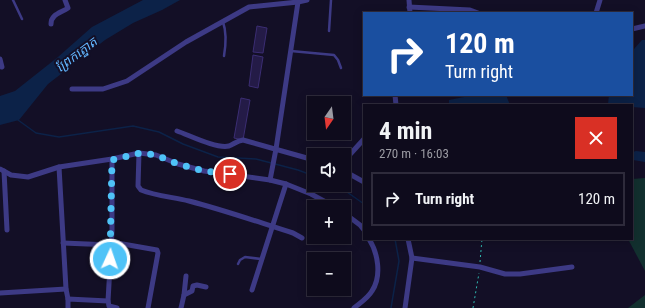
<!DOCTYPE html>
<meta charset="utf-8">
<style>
:root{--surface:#0e0b1c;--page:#171425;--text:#f1f3f6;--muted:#9b9ba3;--line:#2e2b3b}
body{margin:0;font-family:"Roboto Condensed","Noto Sans Khmer",sans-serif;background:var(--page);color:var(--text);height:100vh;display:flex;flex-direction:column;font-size:15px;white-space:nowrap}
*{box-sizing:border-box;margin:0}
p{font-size:13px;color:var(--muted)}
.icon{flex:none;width:22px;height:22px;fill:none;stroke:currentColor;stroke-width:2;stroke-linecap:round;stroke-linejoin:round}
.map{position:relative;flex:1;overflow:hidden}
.panel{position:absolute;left:363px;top:104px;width:270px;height:136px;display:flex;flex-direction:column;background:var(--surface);border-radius:0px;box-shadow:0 2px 10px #0003,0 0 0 1px var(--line)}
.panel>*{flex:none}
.top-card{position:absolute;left:363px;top:12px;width:270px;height:84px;border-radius:0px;box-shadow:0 2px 10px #0003,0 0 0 1px var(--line);background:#1a4fa0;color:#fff;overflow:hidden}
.needle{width:26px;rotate:194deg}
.controls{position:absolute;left:307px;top:96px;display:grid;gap:8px}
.controls a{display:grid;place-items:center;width:44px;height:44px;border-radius:0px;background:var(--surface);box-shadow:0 2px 10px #0003,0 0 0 1px var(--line);font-size:20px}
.pin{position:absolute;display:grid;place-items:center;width:34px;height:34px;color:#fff;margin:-17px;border:2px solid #fff;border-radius:50%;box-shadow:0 1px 4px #0007}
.me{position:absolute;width:44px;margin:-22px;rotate:3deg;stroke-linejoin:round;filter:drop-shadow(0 0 3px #0008)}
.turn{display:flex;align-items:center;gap:14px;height:84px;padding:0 16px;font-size:18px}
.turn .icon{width:52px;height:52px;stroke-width:2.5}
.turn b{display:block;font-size:28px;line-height:34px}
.round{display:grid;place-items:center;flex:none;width:42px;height:42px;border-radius:0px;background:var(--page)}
.overview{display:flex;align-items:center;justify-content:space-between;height:68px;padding:0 16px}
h1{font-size:24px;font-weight:700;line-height:30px}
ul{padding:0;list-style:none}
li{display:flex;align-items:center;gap:12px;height:54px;margin:0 8px 6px;padding:0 8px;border:2px solid var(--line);border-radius:0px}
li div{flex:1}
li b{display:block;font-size:15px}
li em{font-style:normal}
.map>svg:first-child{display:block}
.green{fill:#12302f}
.water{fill:#0c2248}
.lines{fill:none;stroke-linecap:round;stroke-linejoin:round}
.stream{stroke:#0c2248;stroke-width:1.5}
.building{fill:#241b47;stroke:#3b2d73}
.path{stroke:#2fb8b0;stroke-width:1;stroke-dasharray:2 3;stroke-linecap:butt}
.service{stroke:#3d3a85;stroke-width:2.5}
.minor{stroke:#3d3a85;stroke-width:5}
.route{stroke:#4fc3f7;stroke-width:7;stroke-dasharray:0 12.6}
.labels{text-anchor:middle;stroke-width:4;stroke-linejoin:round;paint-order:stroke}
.water-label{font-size:13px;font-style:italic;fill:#62b6ff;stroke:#130f26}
</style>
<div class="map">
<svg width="645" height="308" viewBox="0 0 645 308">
<rect width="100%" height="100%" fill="#130f26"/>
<g class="green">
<path d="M645 178V271L628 239H632V179Z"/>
<path d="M645 295V308H628Z"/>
</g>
<g class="water">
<path d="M143 0H180L162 10 133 23 105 40 48 84 19 120 0 125V96L15 91 58 57 92 27Z"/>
<path d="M642 40H645V108L632 107V105L608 104 609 95H632V59L634 49Z"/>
<path d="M474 95H506L510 105H449V100Z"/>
<path d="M636 151 645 152V162L633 160V152Z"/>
</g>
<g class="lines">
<g class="stream">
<path d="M18 120 36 133 59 137 133 126 159 132 183 144 218 157 256 159 298 170 314 176"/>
<path d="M337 185 364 204"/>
<path d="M391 308 399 261 395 239"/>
</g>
</g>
<g class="building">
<path d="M257 26 267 28 263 53 253 52Z"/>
<path d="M253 55 263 57 258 88 249 86Z"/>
<path d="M241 98 250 100 243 140 234 138Z"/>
</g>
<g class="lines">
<g class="path">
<path d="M480 262 482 239"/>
<path d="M473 308 479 273"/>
</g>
<g class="service">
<path d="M13 0 22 19"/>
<path d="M223 22C227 33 226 44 224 56"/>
<path d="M329 31 331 0"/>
<path d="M291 51 334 55 338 60 341 68"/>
<path d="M238 264 240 260 245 257 261 259"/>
</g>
<g class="minor">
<path d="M409 0 410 13"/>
<path d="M409 7 470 10 478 13"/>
<path d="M596 13 600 0"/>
<path d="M51 24C51 14 61 13 68 8L65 0"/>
<path d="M632 29 645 26"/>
<path d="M0 59 2 67"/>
<path d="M72 89H103L127 81 186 42 249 7 298 2"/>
<path d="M395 95 396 105"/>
<path d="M177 131C189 135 216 149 229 146 234 144 237 141 243 140L314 160"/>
<path d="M139 153 138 186 141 190C156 196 173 197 189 201 224 210 258 222 293 233L302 238"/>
<path d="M344 161 364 139"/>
<path d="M59 167 66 289 68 299"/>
<path d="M0 169 11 175 28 177 59 167 112 159 139 153 156 155 178 164 204 171 270 180 286 184 311 194 335 207"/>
<path d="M4 171 7 230"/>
<path d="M344 171 364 182"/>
<path d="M270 180 276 149 298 2 307 0"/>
<path d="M344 213 360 225 364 230"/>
<path d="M63 243 111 245 117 243 157 250 158 253 148 308"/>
<path d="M412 258 480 267 505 274H520L572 267"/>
<path d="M252 290 286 184"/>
<path d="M0 293 66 289"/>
<path d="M184 295 186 276"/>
<path d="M108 301 112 232V159"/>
<path d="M68 308V299L108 301 109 306 117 308"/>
<path d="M181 308 184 295 192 291 193 286 197 285 206 287"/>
<path d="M354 308C360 303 368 298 372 291 382 276 378 253 369 239"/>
<path d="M405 308 412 258 408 239"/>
</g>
</g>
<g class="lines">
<path class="route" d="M110 259 112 160 140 153 156 155 178 164 204 171 230 174"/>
</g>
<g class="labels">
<g class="water-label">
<text transform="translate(76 54) rotate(-37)" y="5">ព្រែកត្នោត</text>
</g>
</g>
</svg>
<div class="controls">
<a><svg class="needle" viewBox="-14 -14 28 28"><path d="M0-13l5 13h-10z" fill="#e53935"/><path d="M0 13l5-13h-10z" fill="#9b9ba3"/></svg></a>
<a><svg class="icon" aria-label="sound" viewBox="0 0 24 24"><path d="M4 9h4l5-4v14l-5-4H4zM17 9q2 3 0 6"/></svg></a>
<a>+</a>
<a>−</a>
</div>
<div class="pin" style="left:230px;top:174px;background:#d93025"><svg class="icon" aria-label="arrive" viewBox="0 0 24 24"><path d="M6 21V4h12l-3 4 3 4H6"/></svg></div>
<svg class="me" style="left:110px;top:259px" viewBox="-20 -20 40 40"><circle r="17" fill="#4fc3f7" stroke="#fff" stroke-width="3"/><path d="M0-11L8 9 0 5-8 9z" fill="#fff"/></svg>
<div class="top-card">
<div class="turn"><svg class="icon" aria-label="right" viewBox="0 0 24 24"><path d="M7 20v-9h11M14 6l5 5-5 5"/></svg><div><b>120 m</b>Turn right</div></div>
</div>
<section class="panel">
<div class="overview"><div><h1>4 min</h1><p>270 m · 16:03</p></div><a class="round" style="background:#d93025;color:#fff"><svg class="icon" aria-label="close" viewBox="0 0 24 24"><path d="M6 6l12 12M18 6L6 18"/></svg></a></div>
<ul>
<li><svg class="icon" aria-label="right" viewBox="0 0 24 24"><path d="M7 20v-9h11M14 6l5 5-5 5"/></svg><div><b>Turn right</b></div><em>120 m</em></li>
</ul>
</section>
</div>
